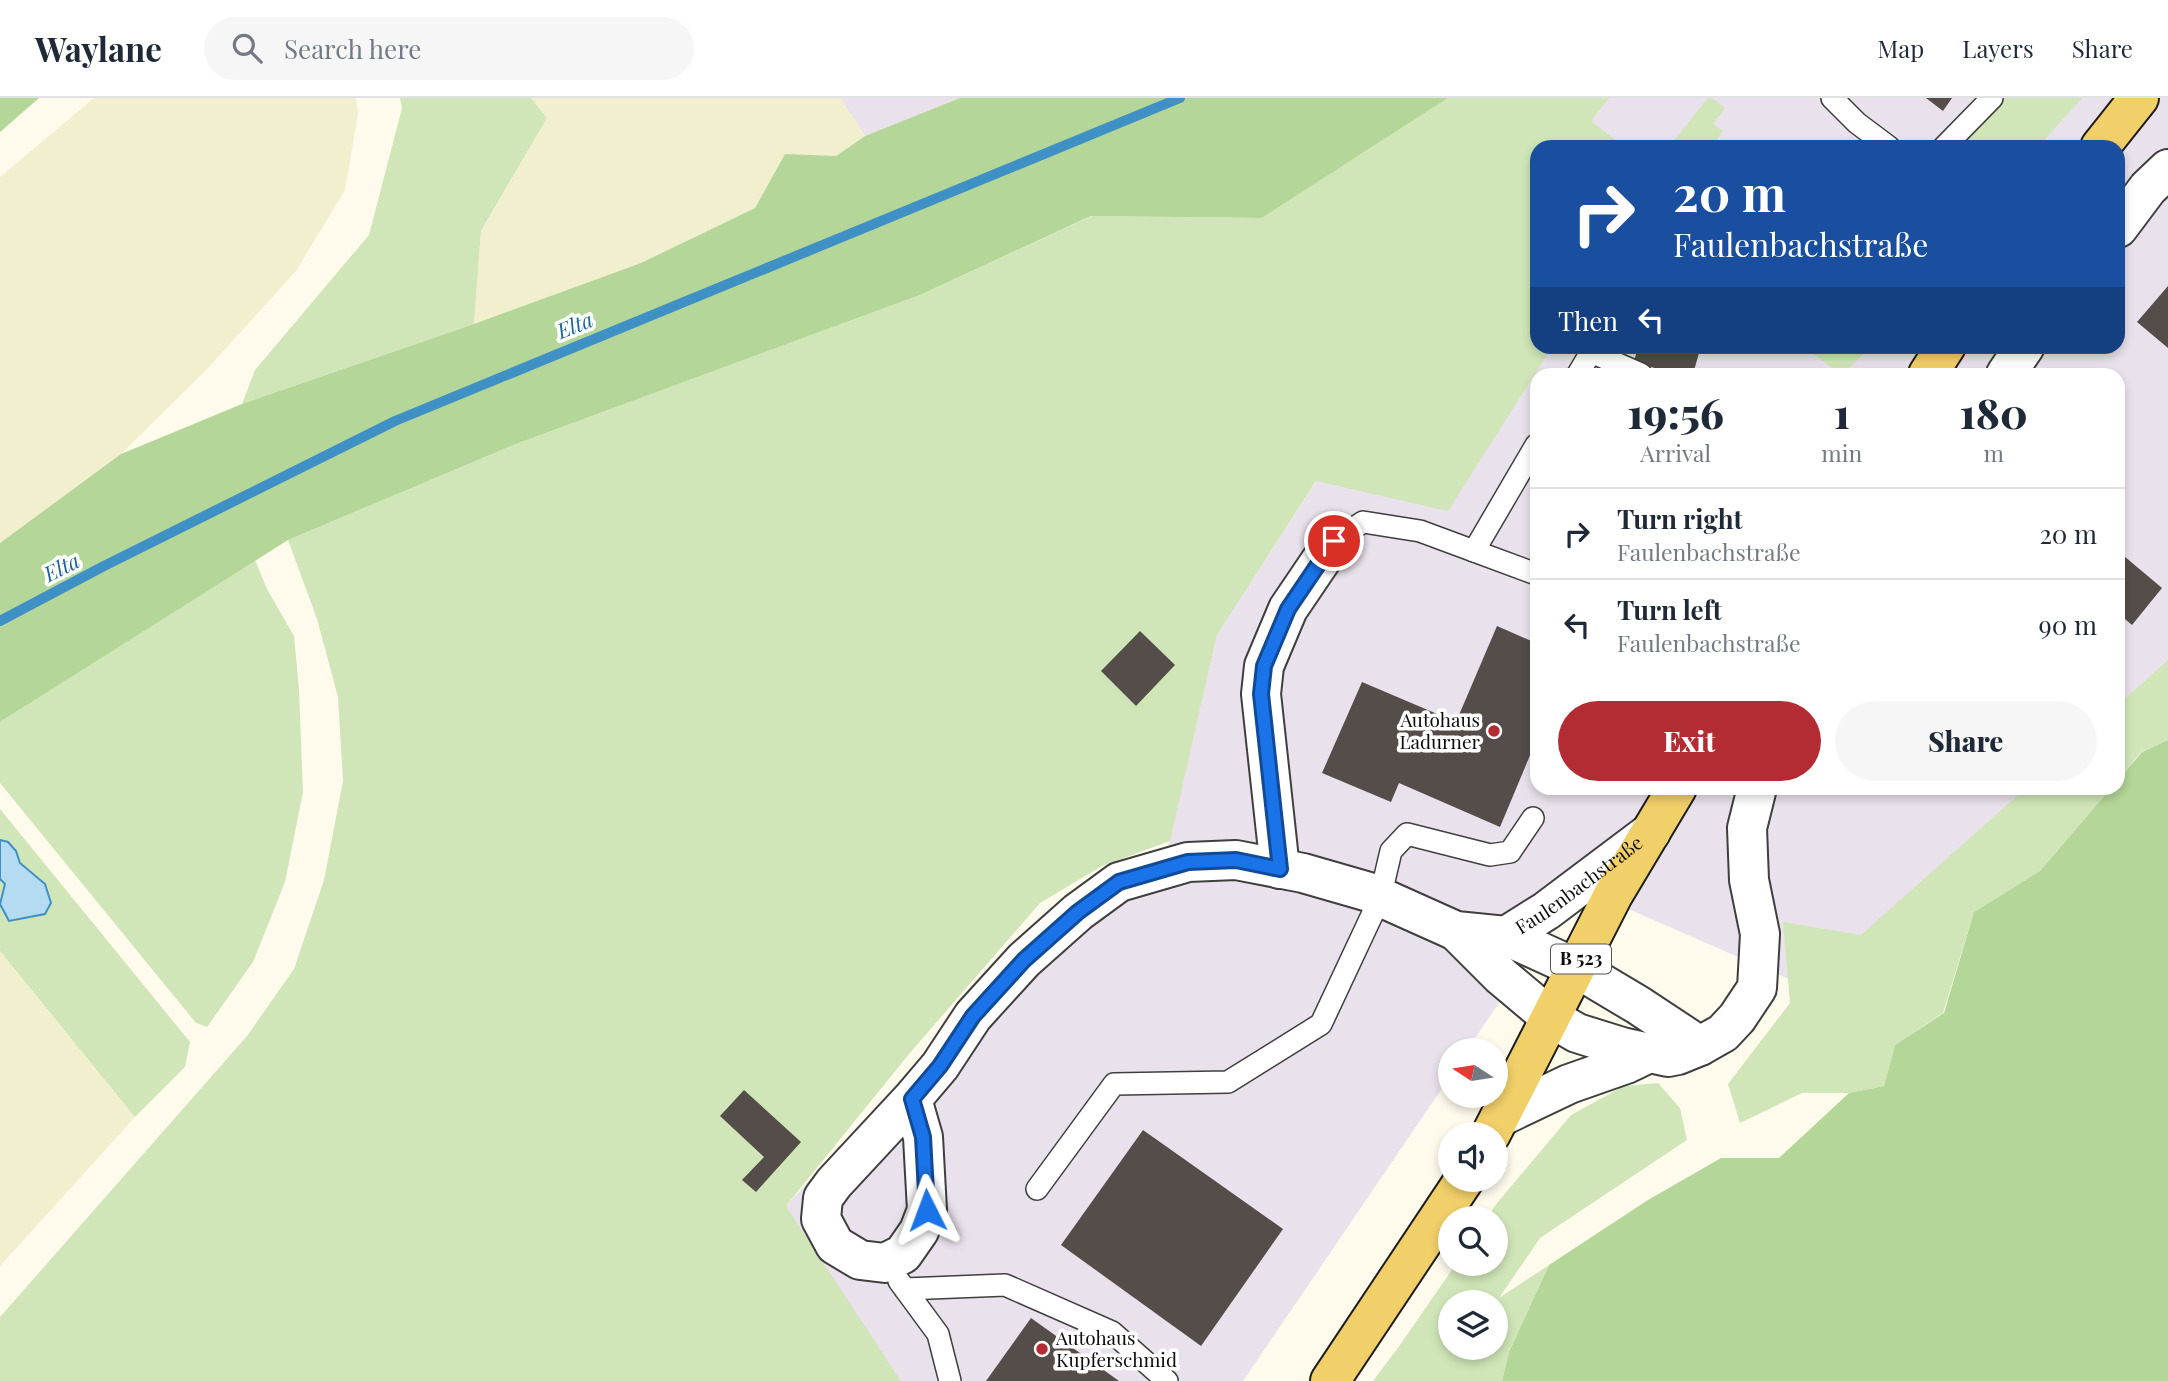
<!DOCTYPE html>
<meta charset="utf-8">
<style>
:root{--surface:#fff;--page:#f6f6f7;--text:#1f2937;--muted:#747a83;--line:#e0e1e3;--accent:#b42c33}
body{margin:0;font-family:"Playfair Display",serif;background:var(--page);color:var(--text);height:100vh;display:flex;flex-direction:column;font-size:26px;white-space:nowrap}
*{box-sizing:border-box;margin:0}
p{font-size:23px;color:var(--muted)}
.icon{flex:none;width:38px;height:38px;fill:none;stroke:currentColor;stroke-width:2;stroke-linecap:round;stroke-linejoin:round}
.map{position:relative;flex:1;overflow:hidden}
.side{position:absolute;left:1530px;top:270px;width:595px;height:427px;display:flex;flex-direction:column;background:var(--surface);border-radius:21px;box-shadow:0 4px 10px #0003}
.side>*{flex:none}
.banner{position:absolute;left:1530px;top:42px;width:595px;height:214px;border-radius:21px;box-shadow:0 4px 10px #0003;background:#1a4fa0;color:#fff;overflow:hidden}
.needle{width:46px;rotate:282deg}
.fabs{position:absolute;left:1438px;top:940px;display:grid;gap:14px}
.fabs a{display:grid;place-items:center;width:70px;height:70px;border-radius:50%;background:var(--surface);box-shadow:0 4px 10px #0003;font-size:35px}
.pin{position:absolute;display:grid;place-items:center;width:60px;height:60px;color:#fff;margin:-30px;border:4px solid #fff;border-radius:50%;box-shadow:0 2px 7px #0007}
.me{position:absolute;width:77px;margin:-38px;rotate:357deg;stroke-linejoin:round;filter:drop-shadow(0 0 5px #0008)}
.turn{display:flex;align-items:center;gap:24px;height:147px;padding:0 28px;font-size:32px}
.turn .icon{width:91px;height:91px;stroke-width:2.5}
.turn b{display:block;font-size:49px;line-height:60px}
.then{display:flex;align-items:center;height:66px;padding:0 28px;background:#0003;gap:14px;font-size:26px}
.eta{display:flex;justify-content:space-evenly;align-items:center;height:119px;text-align:center}
.eta b{font-size:42px;font-weight:800;line-height:49px}
.cta{display:flex;gap:14px;margin-top:auto;padding:14px 28px}
.cta a{flex:1;height:80px;border-radius:42px;background:var(--accent);color:#fff;font-size:28px;font-weight:800;line-height:80px;text-align:center}
.cta a+a{background:var(--page);color:var(--text)}
ul{padding:0;list-style:none}
li{display:flex;align-items:center;gap:21px;height:91px;padding:0 28px;border-top:2px solid var(--line)}
li div{flex:1}
li b{display:block;font-size:26px}
li em{font-style:normal}
header{display:flex;align-items:center;gap:42px;box-sizing:border-box;height:98px;padding:0 35px;background:var(--surface);border-bottom:2px solid var(--line)}
header strong{font-size:33px}
nav{display:flex;gap:38px;margin-inline-start:auto;font-size:24px}
.search{width:490px;height:63px;background:var(--page);display:flex;align-items:center;gap:18px;box-sizing:border-box;padding:0 24px;border-radius:38px;color:var(--muted);font-size:26px}
.map>svg:first-child{display:block}
.industrial{fill:#e9e1eb}
.farmland{fill:#f2efce}
.green{fill:#d0e6b8;fill-rule:evenodd}
.forest{fill:#b4d698}
.water{fill:#b4dbf2;stroke:#3f90c5;stroke-width:2}
.lines{fill:none;stroke-linecap:round;stroke-linejoin:round}
.stream{stroke:#3f90c5;stroke-width:10}
.building{fill:#544d49}
.service-casing{stroke:#3f3f3f;stroke-width:24}
.minor-casing{stroke:#3f3f3f;stroke-width:42}
.primary-casing{stroke:#1d1d1d;stroke-width:42}
.service{stroke:#fff;stroke-width:21}
.minor{stroke:#fff;stroke-width:38}
.primary{stroke:#f1cf69;stroke-width:38}
.route-casing{stroke:#114b97;stroke-width:18}
.route{stroke:#1a73e8;stroke-width:12}
.poi-dot{fill:#b42c33;stroke:#fff;stroke-width:2.5}
.labels{text-anchor:middle;stroke-width:7;stroke-linejoin:round;paint-order:stroke}
.shield{fill:#fff;stroke:#555;stroke-width:2}
.shield-label{font-size:18px;font-weight:bold;fill:#0c0c0c}
.poi-label{font-size:19px;fill:#0c0c0c;stroke:#fff;text-anchor:end}
.street-label{font-size:19px;fill:#0c0c0c;stroke:#fff}
.water-label{font-size:21px;font-style:italic;fill:#1d6296;stroke:#fff}
</style>
<header>
<strong>Waylane</strong>
<div class="search"><svg class="icon" aria-label="search" viewBox="0 0 24 24"><circle cx="10" cy="10" r="6"/><path d="M15 15l6 6"/></svg>Search here</div>
<nav><a>Map</a><a>Layers</a><a>Share</a></nav>
</header>
<div class="map">
<svg width="2168" height="1283" viewBox="0 0 2168 1283">
<rect width="100%" height="100%" fill="#fefaec"/>
<g class="industrial">
<path d="M840 0H960L865 38Z"/>
<path d="M1549 0H2168V569L2118 617V276H1536V690H2041L1823 896 1578 789 1467 952H1451V977L1243 1283H901L785 1109 1047 820 1163 771 1217 537 1317 382 1550 249 2118 248V49H1566Z"/>
</g>
<g class="farmland">
<path d="M94 0H356L358 15 345 92 296 173 208 270 121 356 0 445V79Z"/>
<path d="M531 0H840L865 38 836 58 785 56 755 110 641 165 474 226 481 134 547 20Z"/>
<path d="M0 853 135 1019 0 1168Z"/>
</g>
<g class="green">
<path d="M400 0H531L547 20 481 133 474 226 242 306 255 272 369 137 402 10Z"/>
<path d="M1448 0H1609L1591 23 1624 49H1536V248L1552 249 1448 413 1316 383 1217 537 1170 743 1102 768 1040 805 909 956 786 1108 901 1283H0V1219L247 938 294 871 324 782 343 683 338 599 317 521 288 442 516 346 920 197 1092 118 1262 120Z"/>
<path d="M1708 0H1712L1725 10 1713 26 1723 33 1711 49H1669Z"/>
<path d="M1992 0H2082L2038 49H1944Z"/>
<path d="M1805 249H1869L1844 276H1840Z"/>
<path d="M255 462 267 491 294 538 299 591 303 694 285 784 253 864 207 929 196 925 0 685V624Z"/>
<path d="M2168 562V642L2141 654 2118 682V607Z"/>
<path d="M2026 690H2111L2040 773 1974 814 1943 915 1895 947 1884 988 1849 995H1802L1740 1025 1728 986 1790 905 1783 824 1861 837Z"/>
<path d="M0 711 190 944 185 969 135 1019 0 853Z"/>
<path d="M1658 985 1680 1010 1687 1042 1540 1140 1499 1200 1549 1167 1509 1254 1502 1283H1373L1400 1247 1456 1166H1496V1120H1487L1497 1105 1571 1017 1624 988ZM1451 1204H1496V1250H1451Z"/>
</g>
<g class="forest">
<path d="M0 0H39L0 34Z"/>
<path d="M960 0H1448L1262 120 1091 118 920 197 516 346 288 442 0 624V445L121 356 242 306 474 226 641 165 755 110 785 56 836 58 865 38Z"/>
<path d="M2168 642V1283H1502L1509 1254 1549 1167 1648 1102 1721 1060H1779L1849 995 1884 988 1895 947 1944 915 1974 814 2040 773 2111 690H2118V682L2142 654Z"/>
</g>
<path class="water" d="M0 742 8 744 16 753 20 765 45 786 51 805 45 816 9 823 0 806 5 786 0 781Z"/>
<g class="lines">
<path class="stream" d="M0 523 104 468 395 323 1180 0"/>
</g>
<g class="building">
<path d="M1926 0H1952L1943 13Z"/>
<path d="M2168 188V250L2137 224Z"/>
<path d="M1638 248H1701L1693 276H1675L1634 264Z"/>
<path d="M2118 453 2162 490 2132 527 2118 515Z"/>
<path d="M1497 528 1536 545V643L1500 729 1399 685 1391 704 1322 675 1362 584 1456 624Z"/>
<path d="M1140 533 1175 567 1136 608 1101 573Z"/>
<path d="M744 992 801 1044 756 1094 742 1082 764 1059 720 1018Z"/>
<path d="M1143 1032 1283 1131 1201 1248 1061 1147Z"/>
<path d="M1031 1220 1119 1283H986Z"/>
</g>
<g class="lines">
<g class="service-casing">
<g id="service">
<path d="M1832 0 1857 25 1889 49"/>
<path d="M1944 49 1992 0"/>
<path d="M1578 276 1591 254 1641 276"/>
<path d="M1536 347 1474 453 1536 476"/>
<path d="M1334 443 1363 424 1420 433 1474 453"/>
<path d="M1037 1091 1114 986 1228 984 1321 926 1380 800 1391 753 1407 736 1490 757 1510 754 1533 720"/>
<path d="M899 1183 938 1236 950 1283"/>
<path d="M905 1191 1005 1187 1112 1234 1167 1283"/>
</g>
</g>
<g class="minor-casing">
<g id="minor">
<path d="M2118 130 2148 90 2168 71"/>
<path d="M2006 276 2025 248"/>
<path d="M1280 771 1261 596 1264 568 1288 511 1334 443"/>
<path d="M1456 833 1501 878 1551 920 1577 935 1622 949 1668 959 1678 957 1700 948 1723 935 1737 920 1757 890 1760 836 1749 782 1747 730 1757 690"/>
<path id="s1" d="M1506 838 1546 813 1651 734"/>
<path d="M912 1001 834 1085 823 1100 821 1121 835 1147 860 1162 885 1165 903 1156 919 1133 927 1112 923 1039 912 1001 940 968 973 918 1024 862 1078 814 1119 784 1188 764 1236 762 1303 775 1369 794 1456 833 1506 838 1576 870 1638 907 1700 948"/>
<path d="M1500 1019 1569 986 1626 966 1651 954"/>
</g>
</g>
<g class="primary-casing">
<g id="primary">
<path d="M2100 49 2139 0"/>
<path d="M1928 276 1946 248"/>
<path d="M1491 1036 1613 797 1677 690"/>
<path d="M1330 1283 1464 1082"/>
</g>
</g>
<use href="#service" class="service"/>
<use href="#minor" class="minor"/>
<use href="#primary" class="primary"/>
</g>
<g class="lines">
<g class="route-casing">
<path id="route" d="M927 1112 923 1039 912 1001 940 968 973 918 1024 862 1078 814 1119 784 1188 764 1236 762 1280 771 1261 596 1264 568 1288 511 1334 443"/>
</g>
<use href="#route" class="route"/>
</g>
<g class="poi-dot">
<circle cx="1494" cy="633" r="7"/>
<circle cx="1042" cy="1251" r="7"/>
</g>
<g class="labels">
<rect class="shield" x="1551" y="846.5" width="60" height="29" rx="5"/>
<g class="shield-label">
<text x="1581" y="867">B 523</text>
</g>
<g class="poi-label">
<text x="1480" y="629">Autohaus<tspan x="1480" dy="22">Ladurner</tspan></text>
<text x="1056" y="1247" text-anchor="start">Autohaus<tspan x="1056" dy="22">Kupferschmid</tspan></text>
</g>
<g class="street-label">
<text dy="7" stroke="none"><textPath href="#s1" startOffset="89">Faulenbachstraße</textPath></text>
</g>
<g class="water-label">
<text transform="translate(575 228) rotate(-22)" y="7">Elta</text>
<text transform="translate(62 470) rotate(-27)" y="7">Elta</text>
</g>
</g>
</svg>
<div class="fabs">
<a><svg class="needle" viewBox="-14 -14 28 28"><path d="M0-13l5 13h-10z" fill="#e53935"/><path d="M0 13l5-13h-10z" fill="#747a83"/></svg></a>
<a><svg class="icon" aria-label="sound" viewBox="0 0 24 24"><path d="M4 9h4l5-4v14l-5-4H4zM17 9q2 3 0 6"/></svg></a>
<a><svg class="icon" aria-label="search" viewBox="0 0 24 24"><circle cx="10" cy="10" r="6"/><path d="M15 15l6 6"/></svg></a>
<a><svg class="icon" aria-label="layers" viewBox="0 0 24 24"><path d="M12 4l9 5-9 5-9-5zM3 14l9 5 9-5"/></svg></a>
</div>
<div class="pin" style="left:1334px;top:443px;background:#d93025"><svg class="icon" aria-label="arrive" viewBox="0 0 24 24"><path d="M6 21V4h12l-3 4 3 4H6"/></svg></div>
<svg class="me" style="left:927px;top:1112px" viewBox="-20 -20 40 40"><path d="M0-17L14 15 0 8-14 15z" fill="#1a73e8" stroke="#fff" stroke-width="4"/></svg>
<div class="banner">
<div class="turn"><svg class="icon" aria-label="right" viewBox="0 0 24 24"><path d="M7 20v-9h11M14 6l5 5-5 5"/></svg><div><b>20 m</b>Faulenbachstraße</div></div>
<div class="then">Then<svg class="icon" aria-label="left" viewBox="0 0 24 24"><path d="M17 20v-9H6M10 6l-5 5 5 5"/></svg></div>
</div>
<section class="side">
<div class="eta">
<div><b>19:56</b><p>Arrival</p></div>
<div><b>1</b><p>min</p></div>
<div><b>180</b><p>m</p></div>
</div>
<ul>
<li><svg class="icon" aria-label="right" viewBox="0 0 24 24"><path d="M7 20v-9h11M14 6l5 5-5 5"/></svg><div><b>Turn right</b><p>Faulenbachstraße</p></div><em>20 m</em></li>
<li><svg class="icon" aria-label="left" viewBox="0 0 24 24"><path d="M17 20v-9H6M10 6l-5 5 5 5"/></svg><div><b>Turn left</b><p>Faulenbachstraße</p></div><em>90 m</em></li>
</ul>
<div class="cta"><a>Exit</a><a>Share</a></div>
</section>
</div>
